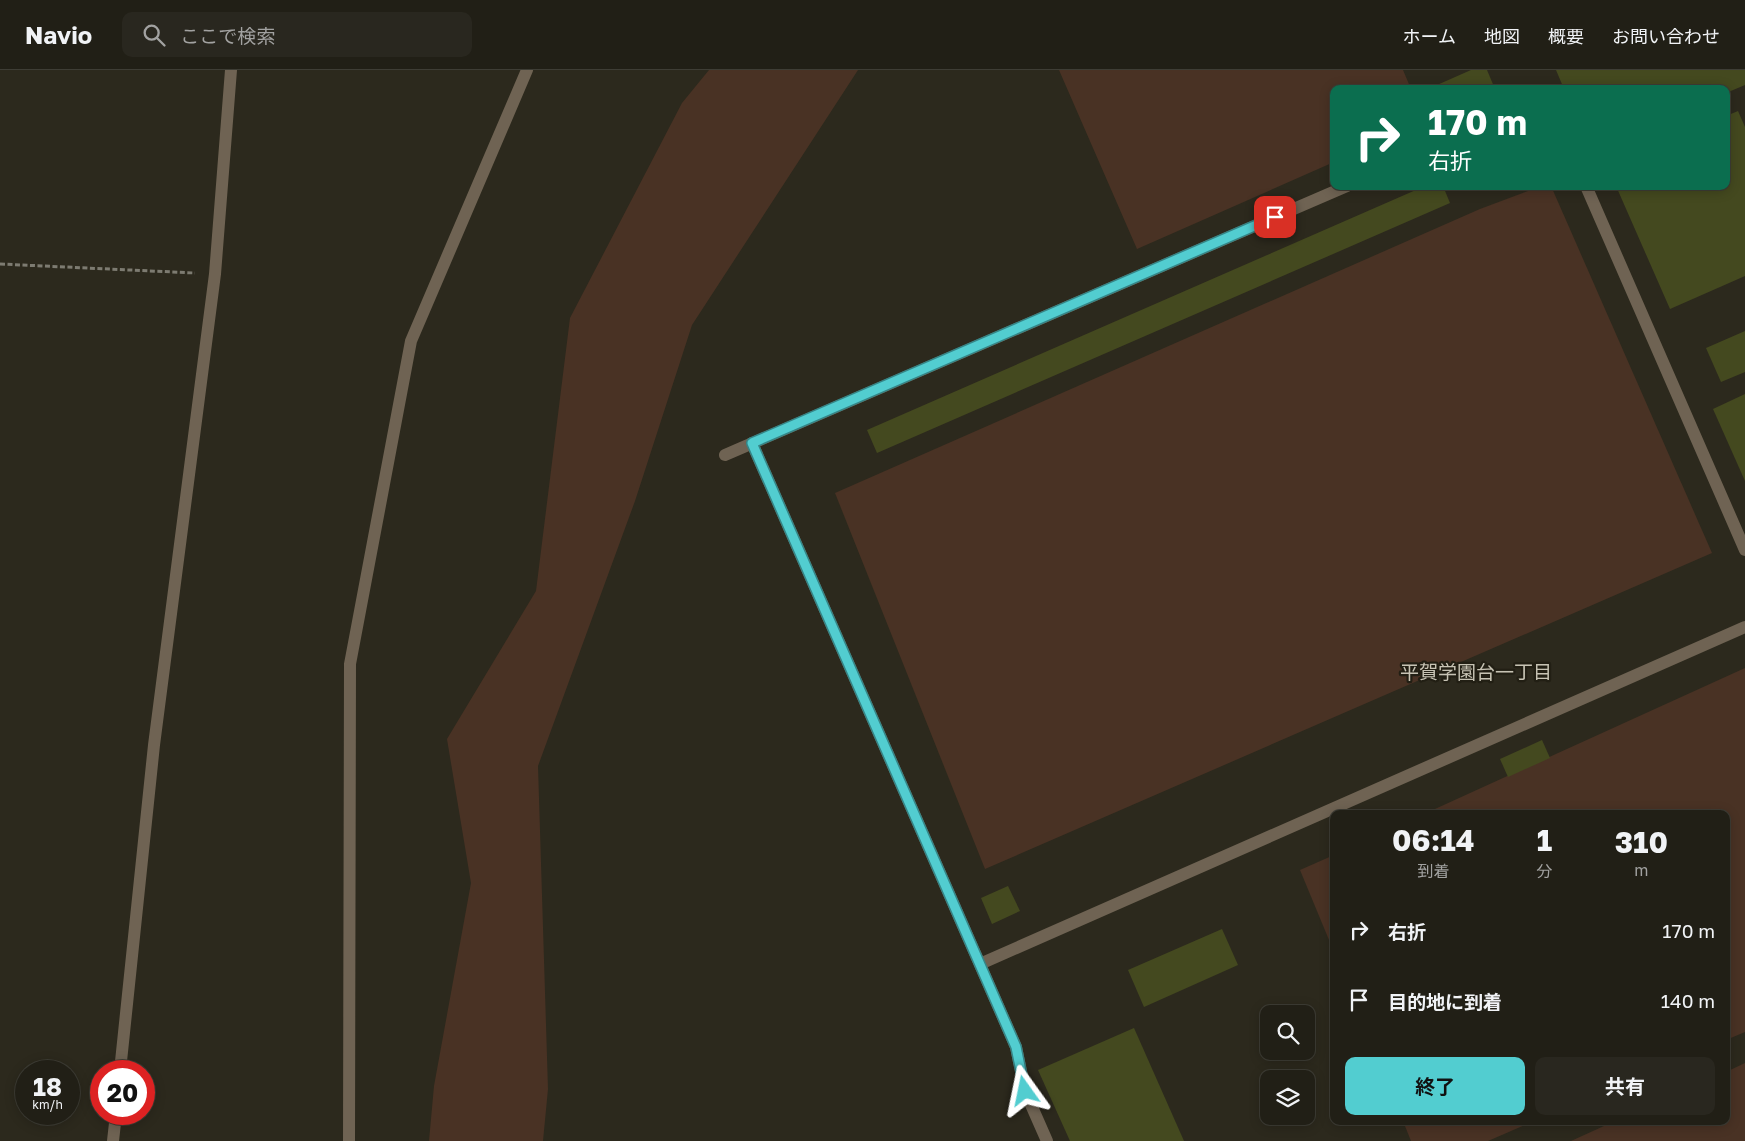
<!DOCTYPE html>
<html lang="ja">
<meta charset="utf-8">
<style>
:root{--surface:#211f16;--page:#29271f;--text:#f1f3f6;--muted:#a2a2a1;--line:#3e3d35;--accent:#52cdd0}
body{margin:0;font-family:"Golos Text","Noto Sans JP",sans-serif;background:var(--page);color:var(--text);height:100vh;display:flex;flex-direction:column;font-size:19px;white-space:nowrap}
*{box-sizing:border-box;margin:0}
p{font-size:16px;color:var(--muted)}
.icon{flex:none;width:28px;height:28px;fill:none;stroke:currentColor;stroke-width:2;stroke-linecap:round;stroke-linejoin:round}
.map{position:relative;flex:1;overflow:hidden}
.panel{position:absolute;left:1330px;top:740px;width:400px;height:315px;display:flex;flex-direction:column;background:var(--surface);border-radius:10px;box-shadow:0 2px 12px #0003,0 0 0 1px var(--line)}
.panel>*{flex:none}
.top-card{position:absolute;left:1330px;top:15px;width:400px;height:105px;border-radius:10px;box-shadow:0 2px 12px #0003,0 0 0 1px var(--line);background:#0b6e4f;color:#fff;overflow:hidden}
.tools{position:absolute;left:1260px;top:935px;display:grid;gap:10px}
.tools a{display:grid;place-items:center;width:55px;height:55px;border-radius:10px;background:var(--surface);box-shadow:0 2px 12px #0003,0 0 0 1px var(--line);font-size:25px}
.speed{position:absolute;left:15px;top:990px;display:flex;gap:10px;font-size:25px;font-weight:700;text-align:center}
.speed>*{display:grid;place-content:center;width:65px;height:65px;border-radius:50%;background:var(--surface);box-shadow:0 2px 12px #0003,0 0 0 1px var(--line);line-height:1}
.speed small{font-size:12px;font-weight:400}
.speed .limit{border:8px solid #d22;background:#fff;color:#111}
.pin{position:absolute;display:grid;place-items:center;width:42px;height:42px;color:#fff;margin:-21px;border-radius:10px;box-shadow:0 2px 8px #0006}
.me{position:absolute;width:55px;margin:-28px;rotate:348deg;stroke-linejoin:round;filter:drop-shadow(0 0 4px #0008)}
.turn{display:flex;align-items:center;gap:18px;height:105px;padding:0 15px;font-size:22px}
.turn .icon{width:65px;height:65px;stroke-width:2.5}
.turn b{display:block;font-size:35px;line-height:42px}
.eta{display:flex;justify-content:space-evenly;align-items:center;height:85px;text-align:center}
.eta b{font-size:30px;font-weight:700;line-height:35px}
.action{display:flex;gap:10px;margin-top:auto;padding:10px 15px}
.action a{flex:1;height:58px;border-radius:10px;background:var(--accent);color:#111;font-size:20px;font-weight:700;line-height:58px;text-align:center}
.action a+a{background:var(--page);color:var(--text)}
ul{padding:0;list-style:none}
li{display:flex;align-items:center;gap:15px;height:70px;padding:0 15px}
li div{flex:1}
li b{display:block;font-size:19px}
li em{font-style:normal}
header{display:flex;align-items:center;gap:30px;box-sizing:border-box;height:70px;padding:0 25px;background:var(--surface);border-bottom:1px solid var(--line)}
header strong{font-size:24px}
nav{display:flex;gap:28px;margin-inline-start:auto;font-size:18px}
.search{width:350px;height:45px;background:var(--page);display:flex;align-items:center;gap:12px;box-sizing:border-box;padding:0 18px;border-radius:10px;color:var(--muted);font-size:19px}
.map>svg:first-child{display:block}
.green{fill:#493224}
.building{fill:#44491f}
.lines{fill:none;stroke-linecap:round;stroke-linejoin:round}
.path{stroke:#7d7b71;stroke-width:3;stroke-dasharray:5 2.5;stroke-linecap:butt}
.service{stroke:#6f6353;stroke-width:12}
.minor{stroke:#6f6353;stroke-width:12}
.route-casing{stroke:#358587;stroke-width:12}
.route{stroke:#52cdd0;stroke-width:9}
.labels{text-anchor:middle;stroke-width:4.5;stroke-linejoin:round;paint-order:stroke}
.neighbourhood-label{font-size:19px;fill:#c7c3b4;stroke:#221f14}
</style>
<header>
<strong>Navio</strong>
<div class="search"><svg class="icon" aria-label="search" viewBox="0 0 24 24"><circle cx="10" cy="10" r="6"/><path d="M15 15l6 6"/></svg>ここで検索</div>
<nav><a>ホーム</a><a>地図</a><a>概要</a><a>お問い合わせ</a></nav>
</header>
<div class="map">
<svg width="1745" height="1071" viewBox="0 0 1745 1071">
<rect width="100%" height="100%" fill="#2c291d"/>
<g class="green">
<path d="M709 0H858L692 255 635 431 538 696 548 1019 543 1071H429L434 1016 471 813 447 669 536 521 570 248 682 33Z"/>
<path d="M1059 0H1403L1411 19H1334V92L1137 179Z"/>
<path d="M1541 116H1551L1712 483 985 799 835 423 1480 139Z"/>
<path d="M1745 598V962L1726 970V744H1424Z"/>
<path d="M1334 785V882L1300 800Z"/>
<path d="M1745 993V1071H1571L1615 1051H1726V1002Z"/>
<path d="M1403 1051H1534L1488 1071H1411Z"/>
</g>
<g class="building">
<path d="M1471 0H1487L1495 19H1439L1437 15Z"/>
<path d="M1556 0H1745V15L1726 23V19H1564Z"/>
<path d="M1738 41 1745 57V206L1670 239 1616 116H1726V46Z"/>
<path d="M1425 116H1443L1450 133 877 383 867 360Z"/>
<path d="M1745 261V302L1721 312 1706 278Z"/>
<path d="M1745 324V411L1713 339Z"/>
<path d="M1542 670 1550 688 1508 707 1500 689Z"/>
<path d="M1008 816 1020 841 992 854 981 828Z"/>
<path d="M1222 859 1238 895 1144 937 1128 900Z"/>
<path d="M1134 958 1184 1071H1070L1038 1000Z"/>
</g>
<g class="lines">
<path class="path" d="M0 194 195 203"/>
<g class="service">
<path d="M1586 116 1745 480"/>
<path d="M752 373 1016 977 1025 1021 1047 1071"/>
<path d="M725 385 1347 116"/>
<path d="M980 894 1745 557"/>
</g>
<g class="minor">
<path d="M120 1001 154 675 215 204 231 0"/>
<path d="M113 1071 116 1044"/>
<path d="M349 1071 350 594 411 271 527 0"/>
</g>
</g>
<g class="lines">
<g class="route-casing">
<path id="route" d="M1025 1021 1016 977 752 373 1275 147"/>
</g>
<use href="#route" class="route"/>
</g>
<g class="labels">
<g class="neighbourhood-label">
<text x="1476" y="609">平賀学園台一丁目</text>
</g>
</g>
</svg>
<div class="tools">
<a><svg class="icon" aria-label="search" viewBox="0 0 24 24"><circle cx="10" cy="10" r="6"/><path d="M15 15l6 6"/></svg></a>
<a><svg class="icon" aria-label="layers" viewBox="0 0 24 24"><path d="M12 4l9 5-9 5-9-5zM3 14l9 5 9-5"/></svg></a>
</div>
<div class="speed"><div>18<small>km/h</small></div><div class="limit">20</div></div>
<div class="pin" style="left:1275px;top:147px;background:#d93025"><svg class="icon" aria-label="arrive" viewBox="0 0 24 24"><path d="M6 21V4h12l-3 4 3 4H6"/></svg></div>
<svg class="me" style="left:1025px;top:1021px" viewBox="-20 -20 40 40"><path d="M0-17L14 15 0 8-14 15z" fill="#52cdd0" stroke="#fff" stroke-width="4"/></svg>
<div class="top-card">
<div class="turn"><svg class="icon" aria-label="right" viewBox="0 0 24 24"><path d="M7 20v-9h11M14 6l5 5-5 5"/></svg><div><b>170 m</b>右折</div></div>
</div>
<section class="panel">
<div class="eta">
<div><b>06:14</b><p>到着</p></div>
<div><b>1</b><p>分</p></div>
<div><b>310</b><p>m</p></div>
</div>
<ul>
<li><svg class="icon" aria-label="right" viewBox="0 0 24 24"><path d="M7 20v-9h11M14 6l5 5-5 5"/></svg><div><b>右折</b></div><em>170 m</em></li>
<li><svg class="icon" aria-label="arrive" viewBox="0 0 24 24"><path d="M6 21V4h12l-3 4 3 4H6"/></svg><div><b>目的地に到着</b></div><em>140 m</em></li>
</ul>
<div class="action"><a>終了</a><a>共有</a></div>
</section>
</div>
